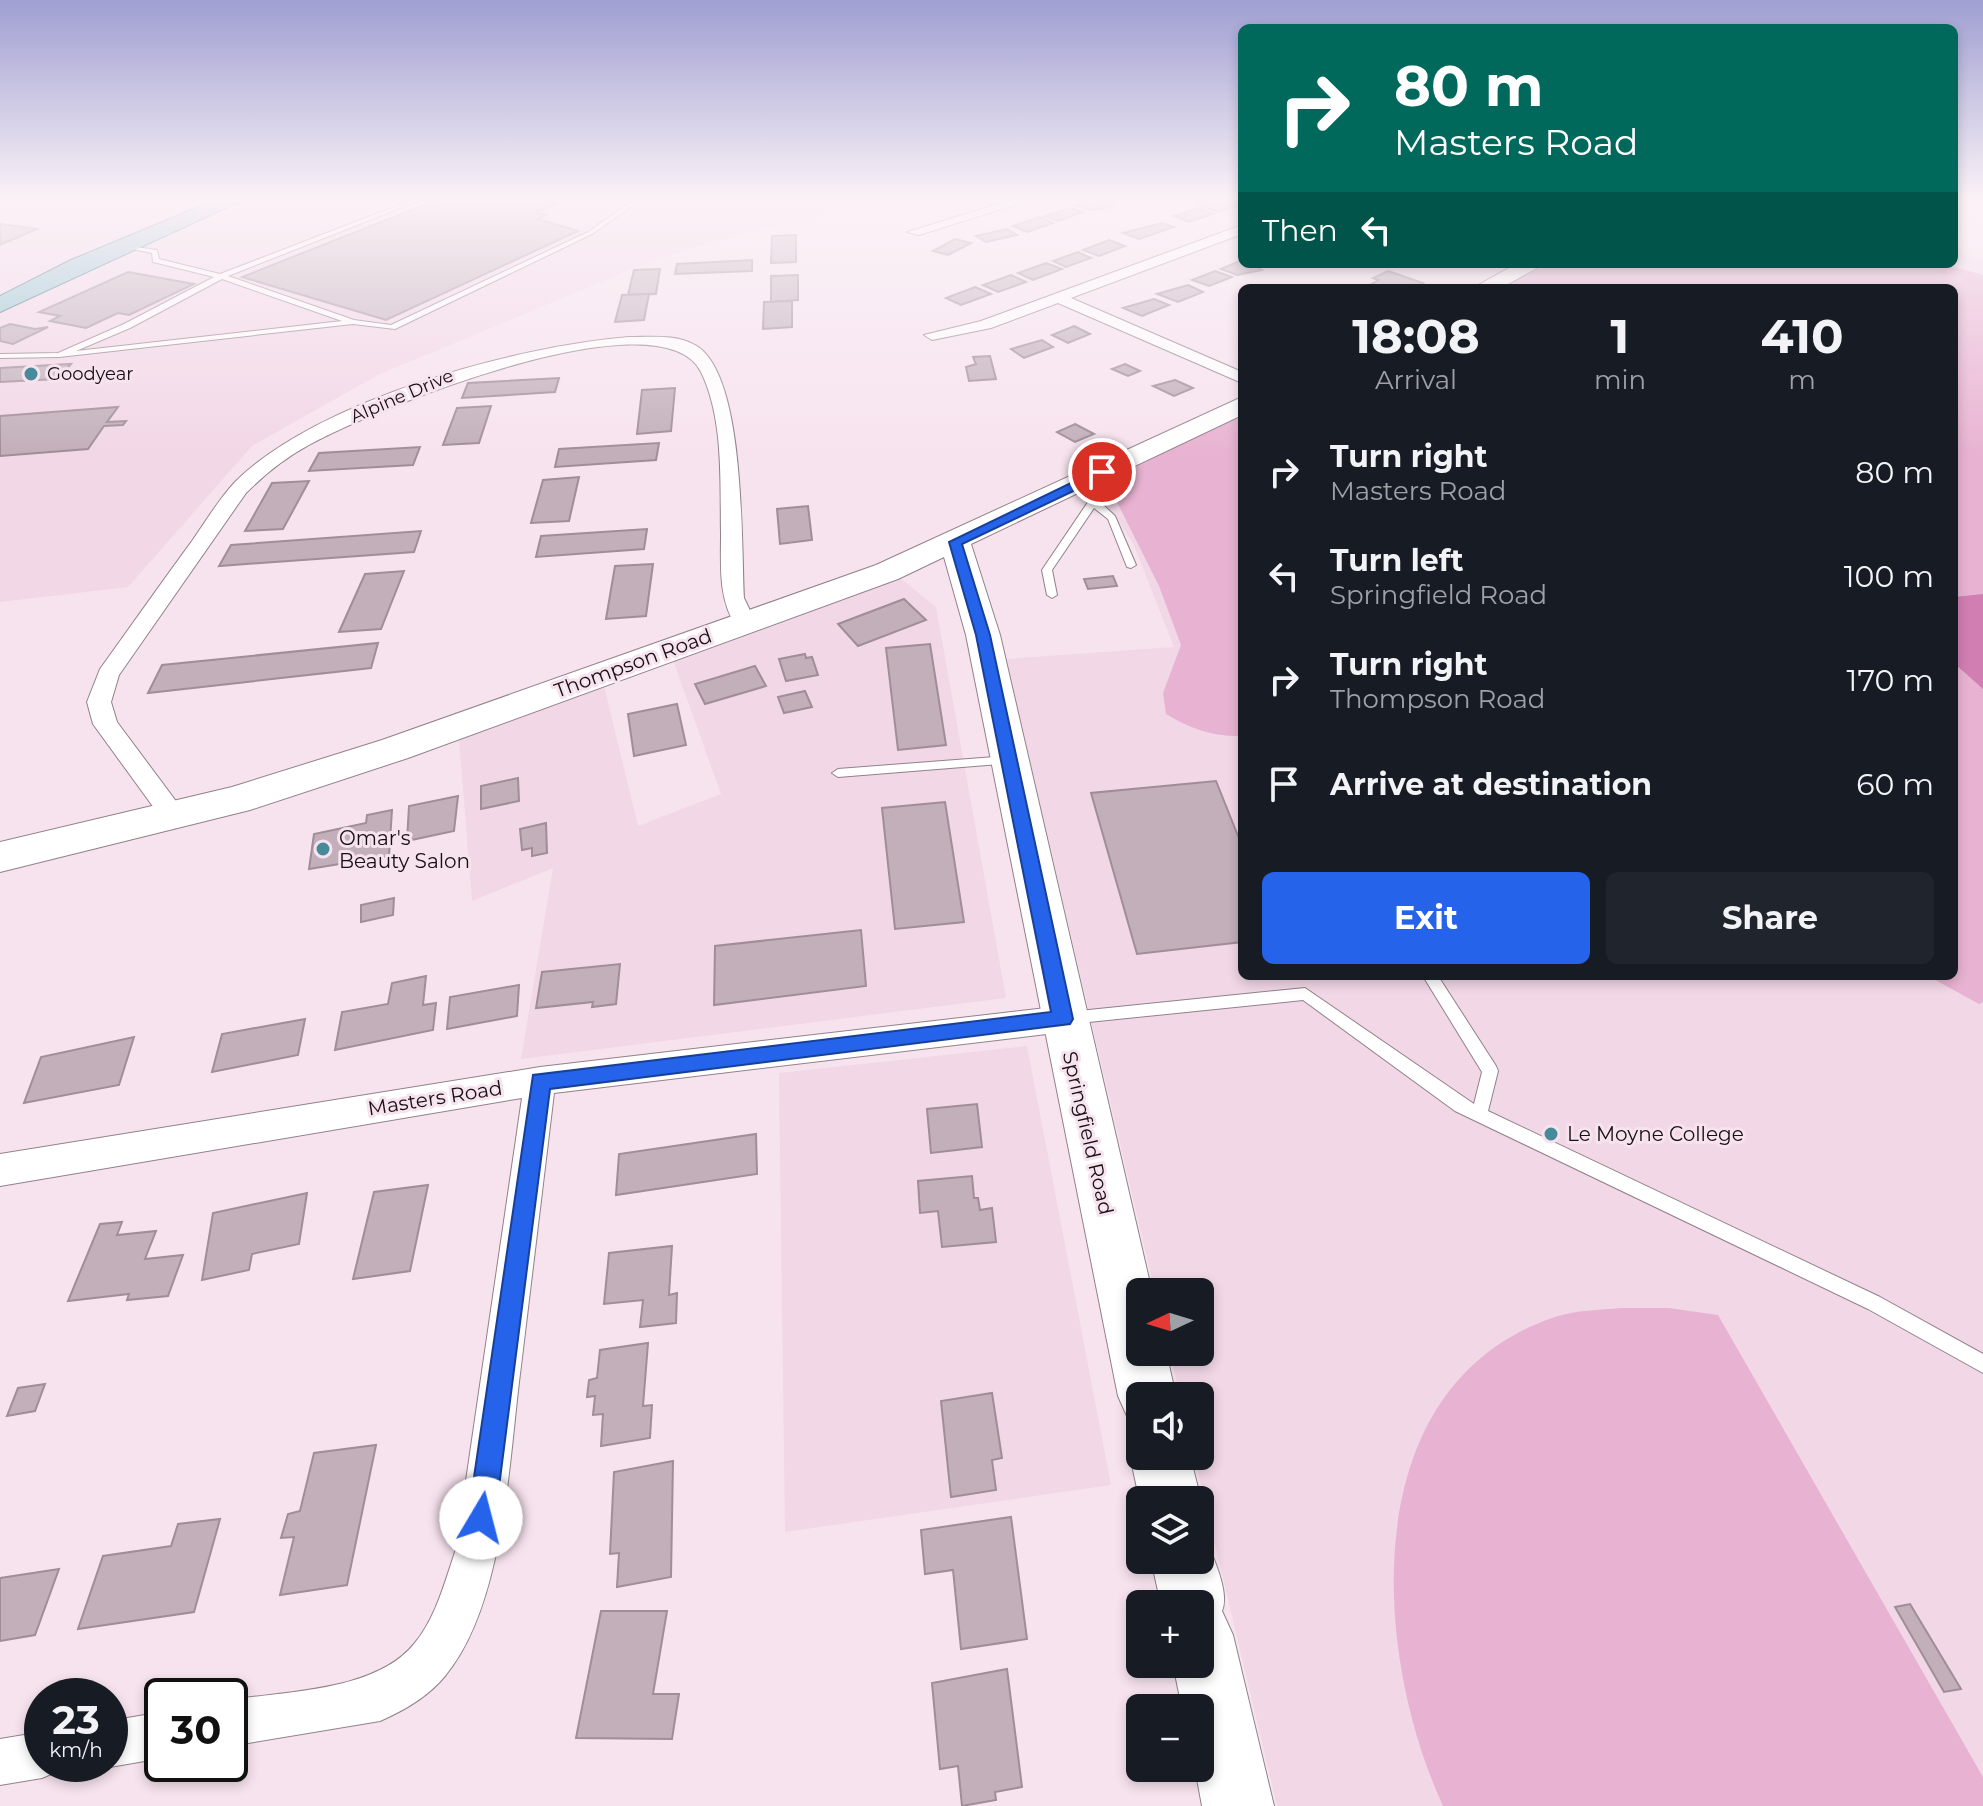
<!DOCTYPE html>
<meta charset="utf-8">
<style>
:root{--surface:#171b24;--page:#20242c;--text:#f1f3f6;--muted:#9ea1a6;--accent:#2563eb}
body{margin:0;font-family:Montserrat,sans-serif;background:var(--page);color:var(--text);height:100vh;display:flex;flex-direction:column;font-size:30px;white-space:nowrap}
*{box-sizing:border-box;margin:0}
p{font-size:26px;color:var(--muted)}
.icon{flex:none;width:44px;height:44px;fill:none;stroke:currentColor;stroke-width:2;stroke-linecap:round;stroke-linejoin:round}
.map{position:relative;flex:1;overflow:hidden}
.details{position:absolute;left:1238px;top:284px;width:720px;height:696px;display:flex;flex-direction:column;background:var(--surface);border-radius:12px;box-shadow:0 4px 12px #0003}
.details>*{flex:none}
.hud{position:absolute;left:1238px;top:24px;width:720px;height:244px;border-radius:12px;box-shadow:0 4px 12px #0003;background:#00695c;color:#fff;overflow:hidden}
.needle{width:52px;rotate:266deg}
.controls{position:absolute;left:1126px;top:1278px;display:grid;gap:16px}
.controls a{display:grid;place-items:center;width:88px;height:88px;border-radius:12px;background:var(--surface);box-shadow:0 4px 12px #0003;font-size:40px}
.speed{position:absolute;left:24px;top:1678px;display:flex;gap:16px;font-size:40px;font-weight:700;text-align:center}
.speed>*{display:grid;place-content:center;width:104px;height:104px;border-radius:50%;background:var(--surface);box-shadow:0 4px 12px #0003;line-height:1}
.speed small{font-size:20px;font-weight:400}
.speed .limit{border:4px solid #111;border-radius:12px;background:#fff;color:#111}
.pin{position:absolute;display:grid;place-items:center;width:68px;height:68px;color:#fff;margin:-34px;border:4px solid #fff;border-radius:50%;box-shadow:0 2px 8px #0007}
.me{position:absolute;width:88px;margin:-44px;rotate:8deg;stroke-linejoin:round;filter:drop-shadow(0 0 6px #0008)}
.turn{display:flex;align-items:center;gap:28px;height:168px;padding:0 24px;font-size:36px}
.turn .icon{width:104px;height:104px;stroke-width:2.5}
.turn b{display:block;font-size:56px;line-height:68px}
.then{display:flex;align-items:center;height:76px;padding:0 24px;background:#0003;gap:16px;font-size:30px}
.eta{display:flex;justify-content:space-evenly;align-items:center;height:136px;text-align:center}
.eta b{font-size:48px;font-weight:700;line-height:56px}
.button{display:flex;gap:16px;margin-top:auto;padding:16px 24px}
.button a{flex:1;height:92px;border-radius:12px;background:var(--accent);color:#fff;font-size:32px;font-weight:700;line-height:92px;text-align:center}
.button a+a{background:var(--page);color:var(--text)}
ul{padding:0;list-style:none}
li{display:flex;align-items:center;gap:24px;height:104px;padding:0 24px}
li div{flex:1}
li b{display:block;font-size:30px}
li em{font-style:normal}
.map>svg:first-child{display:block}
.built{fill:#f2d7e7}
.green{fill:#e8b3d2}
.water{fill:#d17fb2}
.building{fill:#c2afba;stroke:#a08d98;stroke-width:2}
.lines{fill:none;stroke-linecap:round;stroke-linejoin:round}
.lane-casing{stroke:#92808a;stroke-width:2}
.street-casing{stroke:#92808a;stroke-width:2}
.secondary-casing{stroke:#92808a;stroke-width:2}
.primary-casing{stroke:#356c7a;stroke-width:2}
.lane{fill:#fff;fill-rule:evenodd}
.street{fill:#fff;fill-rule:evenodd}
.secondary{fill:#fff;fill-rule:evenodd}
.primary{fill:#90c5d0;fill-rule:evenodd}
.route{fill:#2563eb;stroke:#184099;stroke-width:2}
.poi-dot{fill:#478a99;stroke:#f7e3ee;stroke-width:3}
.labels{text-anchor:middle;stroke-width:6;stroke-linejoin:round;paint-order:stroke}
.far-poi-label{font-size:18px;fill:#160f13;stroke:#f7e3ee;text-anchor:start}
.far-street-label{font-size:18px;fill:#160f13;stroke:#f7e3ee}
.street-label{font-size:20px;fill:#160f13;stroke:#f7e3ee}
.poi-label{font-size:20px;fill:#160f13;stroke:#f7e3ee;text-anchor:start}
</style>
<div class="map">
<svg width="1983" height="1806" viewBox="0 0 1983 1806">
<rect width="100%" height="100%" fill="#f7e3ee"/>
<g class="built">
<path d="M0 199H854L852 208 716 241 644 264 378 375 252 446 128 587 0 602Z"/>
<path d="M1954 247 1983 262V1806H1277L1194 1456H1200V1396H1180L1170 1352H1200V1292H1155L1006 659 1174 647 1133 543 1095 487 1242 415V976H1954V288L1548 264H1954Z"/>
<path d="M901 579 936 607 1006 998 521 1059 553 868 472 901 459 738 604 686 638 826 721 794 673 660Z"/>
<path d="M1027 1046 1111 1485 785 1532 779 1073Z"/>
</g>
<g class="green">
<path d="M1548 264H1944L1983 275V1002L1979 1004 1928 976H1954V288H1500Z"/>
<path d="M1242 415V736C1213 737 1191 729 1166 714L1163 693 1181 645 1159 586 1116 500 1095 487Z"/>
<path d="M1621 1308H1669L1718 1315 1983 1777V1806H1443C1371 1649 1355 1384 1555 1317 1576 1310 1600 1310 1621 1308Z"/>
</g>
<path class="water" d="M1983 594V689L1954 663V597Z"/>
<g class="building">
<path d="M439 199H560L552 202 558 203 535 213 546 215 537 219 578 231 386 320 242 277Z"/>
<path d="M1096 199 1113 203 1107 205 1113 207 1089 210 1075 205Z"/>
<path d="M1212 199H1229L1242 204 1218 212 1196 204Z"/>
<path d="M1070 208 1083 212 1058 221 1045 216Z"/>
<path d="M1198 208 1213 214 1189 222 1174 216Z"/>
<path d="M1040 217 1053 223 1027 232 1013 226Z"/>
<path d="M1162 223 1174 227 1139 239 1123 233Z"/>
<path d="M0 224 37 229 0 245Z"/>
<path d="M1007 229 1017 235 986 242 976 236Z"/>
<path d="M796 235V262L771 263 772 236Z"/>
<path d="M955 239 971 243 948 255 933 251Z"/>
<path d="M1109 240 1125 246 1099 256 1083 250Z"/>
<path d="M1078 252 1091 258 1066 267 1053 261Z"/>
<path d="M752 260V271L675 274 677 264Z"/>
<path d="M1242 260V264H1252L1262 270 1237 275 1221 269Z"/>
<path d="M1046 263 1062 269 1033 280 1018 273Z"/>
<path d="M660 269 656 294 628 295 634 270Z"/>
<path d="M1215 271 1232 277 1209 286 1192 280Z"/>
<path d="M1388 271 1423 283 1414 287 1368 286 1379 280 1373 278Z"/>
<path d="M128 272 194 284 129 315 118 313 86 328 50 321 60 316 39 312Z"/>
<path d="M798 275V300L771 302V276Z"/>
<path d="M1011 275 1026 282 998 292 983 285Z"/>
<path d="M1188 285 1203 292 1178 302 1157 294Z"/>
<path d="M975 287 991 294 961 305 946 298Z"/>
<path d="M649 294 644 320 615 322 622 295Z"/>
<path d="M1154 299 1169 305 1142 316 1123 308Z"/>
<path d="M792 301V327L763 329 764 302Z"/>
<path d="M10 324 35 329 48 327 13 344 0 341V328Z"/>
<path d="M1074 326 1090 334 1068 343 1052 335Z"/>
<path d="M1042 340 1053 347 1024 358 1011 349Z"/>
<path d="M990 356 996 379 969 381 966 367 976 364 973 357Z"/>
<path d="M71 364 58 379 0 382V368Z"/>
<path d="M1125 364 1140 371 1128 376 1112 369Z"/>
<path d="M559 378 555 392 462 398 468 383Z"/>
<path d="M1175 380 1193 388 1174 396 1153 386Z"/>
<path d="M675 388 671 431 637 434 642 390Z"/>
<path d="M491 406 479 443 443 445 457 408Z"/>
<path d="M118 407 107 422 126 421 123 425 104 426 88 449 0 456V416Z"/>
<path d="M1075 424 1094 434 1075 442 1057 432Z"/>
<path d="M659 443 656 460 555 467 559 449Z"/>
<path d="M420 447 413 465 309 471 319 453Z"/>
<path d="M579 477 569 521 531 523 543 480Z"/>
<path d="M309 481 283 529 245 531 272 483Z"/>
<path d="M808 506 812 540 780 544 777 509Z"/>
<path d="M647 529 644 549 536 557 541 536Z"/>
<path d="M421 531 414 552 219 566 231 545Z"/>
<path d="M653 564 646 616 606 619 615 566Z"/>
<path d="M404 571 381 629 339 632 365 574Z"/>
<path d="M1113 576 1117 586 1088 589 1084 579Z"/>
<path d="M904 599 926 620 858 646 838 624Z"/>
<path d="M378 643 371 668 148 693 162 665Z"/>
<path d="M930 644 946 745 898 750 886 648Z"/>
<path d="M805 654 806 658 812 657 818 675 786 681 779 659Z"/>
<path d="M755 666 766 686 705 704 695 684Z"/>
<path d="M805 691 812 707 784 713 778 697Z"/>
<path d="M677 704 686 745 634 756 628 714Z"/>
<path d="M518 778 519 801 481 809V786Z"/>
<path d="M1216 781 1242 846V942L1137 954 1091 793Z"/>
<path d="M458 796 454 831 407 841 409 806Z"/>
<path d="M945 802 964 922 895 929 882 808Z"/>
<path d="M392 810 389 856 309 869 314 834 366 823 367 815Z"/>
<path d="M546 823 547 853 532 856V848L522 850 520 829Z"/>
<path d="M394 898 393 915 361 922V905Z"/>
<path d="M861 930 866 986 714 1005 715 946Z"/>
<path d="M620 964 616 1004 592 1007 593 1002 536 1008 542 972Z"/>
<path d="M426 976 423 1005 436 1003 433 1030 335 1050 342 1012 388 1004 392 983Z"/>
<path d="M519 985 517 1016 447 1029 450 997Z"/>
<path d="M305 1019 298 1055 212 1072 222 1034Z"/>
<path d="M134 1037 119 1085 24 1103 41 1057Z"/>
<path d="M977 1104 982 1147 931 1153 927 1109Z"/>
<path d="M756 1134 757 1174 616 1195 619 1154Z"/>
<path d="M972 1176 974 1198H978L980 1210 992 1208 996 1242 942 1247 938 1211 920 1213 918 1181Z"/>
<path d="M428 1185 410 1271 353 1279 374 1192Z"/>
<path d="M307 1193 299 1244 252 1254 249 1270 202 1280 213 1213Z"/>
<path d="M122 1222 117 1235 156 1231 145 1259 183 1255 168 1296 127 1300 129 1294 68 1301 100 1224Z"/>
<path d="M672 1246 669 1295 677 1293 676 1323 640 1327 643 1300 604 1304 609 1253Z"/>
<path d="M648 1343 643 1406 652 1405 650 1438 601 1446 603 1414 593 1415 595 1396 587 1397 589 1380 597 1378 600 1350Z"/>
<path d="M45 1384 35 1411 7 1416 18 1388Z"/>
<path d="M992 1393 1002 1458 992 1460 996 1490 951 1497 941 1401Z"/>
<path d="M376 1445 347 1585 280 1595 294 1537 281 1538 288 1514 300 1511 314 1453Z"/>
<path d="M673 1461 671 1577 617 1587 619 1553 610 1554 614 1472Z"/>
<path d="M1011 1517 1027 1639 961 1649 953 1570 925 1574 921 1530Z"/>
<path d="M220 1519 194 1612 78 1629 103 1556 171 1546 178 1524Z"/>
<path d="M59 1569 35 1635 0 1641V1578Z"/>
<path d="M1910 1604 1961 1689 1944 1692 1895 1607Z"/>
<path d="M601 1611H667L653 1694H679L672 1739 576 1738Z"/>
<path d="M1007 1669 1022 1787 995 1792 996 1800 962 1806 958 1766 940 1769 932 1683Z"/>
</g>
<g class="lines">
<g class="lane-casing">
<g id="lane">
<path d="M415 199H423L228 276 354 320 391 325 588 232 635 199H642L592 234 395 329 353 324 59 357 0 358V354L58 353 124 324 214 277 153 262 152 253 121 247V245L157 250 159 259 220 274ZM222 279 342 321 76 351 130 328Z"/>
<path d="M1074 482 1097 499 1115 516 1136 565 1131 568 1127 567 1108 519 1094 508 1052 570 1057 595 1052 598 1047 595 1042 570 1088 502 1071 487V483Z"/>
<path d="M1008 756 1012 757 1014 760 1012 763 838 777 832 773 838 769Z"/>
<path d="M1423 976H1438L1496 1066 1498 1071 1488 1111 1880 1297 1983 1354V1373L1868 1309 1455 1111 1303 1000 1069 1024 1064 1022 1061 1018 1064 1014 1069 1012 1305 988 1474 1104 1482 1072Z"/>
</g>
</g>
<g class="street-casing">
<g id="street">
<path d="M1015 199H1034L919 235 907 232Z"/>
<path d="M1242 225V234L1071 298 1242 372V383L1058 303 991 328 932 340 924 335 981 321Z"/>
<path d="M629 337C650 337 676 334 695 345 746 373 741 544 744 598L756 623 753 628H737C718 599 721 567 721 534 720 482 724 419 701 372 660 291 368 412 309 445 285 458 265 474 246 493L119 675 111 702 117 722 187 816 183 823H165L93 724 87 702 100 669C131 626 161 583 192 541 206 521 219 499 235 482 317 400 516 346 629 337Z"/>
<path d="M1063 1006 1074 1010 1078 1019 1074 1028 1063 1032 554 1093C543 1184 532 1275 521 1366 509 1457 505 1604 445 1676 429 1696 403 1711 380 1721L230 1746V1700C287 1691 376 1691 414 1644 436 1618 445 1581 456 1549L522 1098 0 1186V1154L540 1067Z"/>
<path d="M162 1712V1758L110 1767 103 1764H110V1721Z"/>
<path d="M42 1732V1764H61L58 1771 42 1778 0 1785V1739Z"/>
</g>
</g>
<g class="secondary-casing">
<g id="secondary">
<path d="M1516 264H1544L1501 288H1473Z"/>
<path d="M1242 397V415L971 544 1000 635 1152 1292H1140V1352H1166L1176 1396H1140V1422L1127 1416 1118 1396 966 635 944 557 898 579 408 758 250 810 0 872V842L232 787 382 740 876 565Z"/>
<path d="M1139 1435 1140 1456H1190L1201 1500 1200 1502H1140L1130 1456Z"/>
<path d="M1200 1535 1205 1538C1213 1557 1230 1592 1222 1611L1233 1635 1274 1806H1202L1195 1768H1200V1708H1182L1173 1664H1200V1604H1161L1151 1560H1200Z"/>
</g>
</g>
<g class="primary-casing">
<path id="primary" d="M218 199H245L0 312V296L71 260Z"/>
</g>
<use href="#lane" class="lane"/>
<use href="#street" class="street"/>
<use href="#secondary" class="secondary"/>
<use href="#primary" class="primary"/>
</g>
<linearGradient id="sky" x2="0" y2="1"><stop stop-color="#9f9fd2"/><stop offset="0.44" stop-color="#fbf2f7"/><stop offset="1" stop-color="#fbf2f7" stop-opacity="0"/></linearGradient>
<rect width="1983" height="452" fill="url(#sky)"/>
<path class="route" d="M1102 468 1108 472 1107 475 962 544 990 635 1073 1019 1070 1024 550 1089 495 1518 491 1527 481 1531 472 1527 468 1518 533 1075 1051 1012 976 635 949 542Z"/>
<g class="poi-dot">
<circle cx="31" cy="374" r="8"/>
<circle cx="323" cy="849" r="8"/>
<circle cx="1551" cy="1134" r="8"/>
</g>
<g class="labels">
<g class="far-poi-label">
<text x="47" y="380">Goodyear</text>
</g>
<g class="far-street-label">
<text transform="translate(402 396) rotate(-23)" y="6">Alpine Drive</text>
</g>
<g class="street-label">
<text transform="translate(633 663) rotate(-20)" y="7">Thompson Road</text>
<text transform="translate(435 1098) rotate(-9)" y="7">Masters Road</text>
<text transform="translate(1088 1133) rotate(77)" y="7">Springfield Road</text>
</g>
<g class="poi-label">
<text x="339" y="845">Omar's<tspan x="339" dy="23">Beauty Salon</tspan></text>
<text x="1567" y="1141">Le Moyne College</text>
</g>
</g>
</svg>
<div class="controls">
<a><svg class="needle" viewBox="-14 -14 28 28"><path d="M0-13l5 13h-10z" fill="#e53935"/><path d="M0 13l5-13h-10z" fill="#9ea1a6"/></svg></a>
<a><svg class="icon" aria-label="sound" viewBox="0 0 24 24"><path d="M4 9h4l5-4v14l-5-4H4zM17 9q2 3 0 6"/></svg></a>
<a><svg class="icon" aria-label="layers" viewBox="0 0 24 24"><path d="M12 4l9 5-9 5-9-5zM3 14l9 5 9-5"/></svg></a>
<a>+</a>
<a>−</a>
</div>
<div class="speed"><div>23<small>km/h</small></div><div class="limit">30</div></div>
<div class="pin" style="left:1102px;top:472px;background:#d93025"><svg class="icon" aria-label="arrive" viewBox="0 0 24 24"><path d="M6 21V4h12l-3 4 3 4H6"/></svg></div>
<svg class="me" style="left:481px;top:1518px" viewBox="-20 -20 40 40"><circle r="19" fill="#fff"/><path d="M0-13L10 11 0 6-10 11z" fill="#2563eb"/></svg>
<div class="hud">
<div class="turn"><svg class="icon" aria-label="right" viewBox="0 0 24 24"><path d="M7 20v-9h11M14 6l5 5-5 5"/></svg><div><b>80 m</b>Masters Road</div></div>
<div class="then">Then<svg class="icon" aria-label="left" viewBox="0 0 24 24"><path d="M17 20v-9H6M10 6l-5 5 5 5"/></svg></div>
</div>
<section class="details">
<div class="eta">
<div><b>18:08</b><p>Arrival</p></div>
<div><b>1</b><p>min</p></div>
<div><b>410</b><p>m</p></div>
</div>
<ul>
<li><svg class="icon" aria-label="right" viewBox="0 0 24 24"><path d="M7 20v-9h11M14 6l5 5-5 5"/></svg><div><b>Turn right</b><p>Masters Road</p></div><em>80 m</em></li>
<li><svg class="icon" aria-label="left" viewBox="0 0 24 24"><path d="M17 20v-9H6M10 6l-5 5 5 5"/></svg><div><b>Turn left</b><p>Springfield Road</p></div><em>100 m</em></li>
<li><svg class="icon" aria-label="right" viewBox="0 0 24 24"><path d="M7 20v-9h11M14 6l5 5-5 5"/></svg><div><b>Turn right</b><p>Thompson Road</p></div><em>170 m</em></li>
<li><svg class="icon" aria-label="arrive" viewBox="0 0 24 24"><path d="M6 21V4h12l-3 4 3 4H6"/></svg><div><b>Arrive at destination</b></div><em>60 m</em></li>
</ul>
<div class="button"><a>Exit</a><a>Share</a></div>
</section>
</div>
